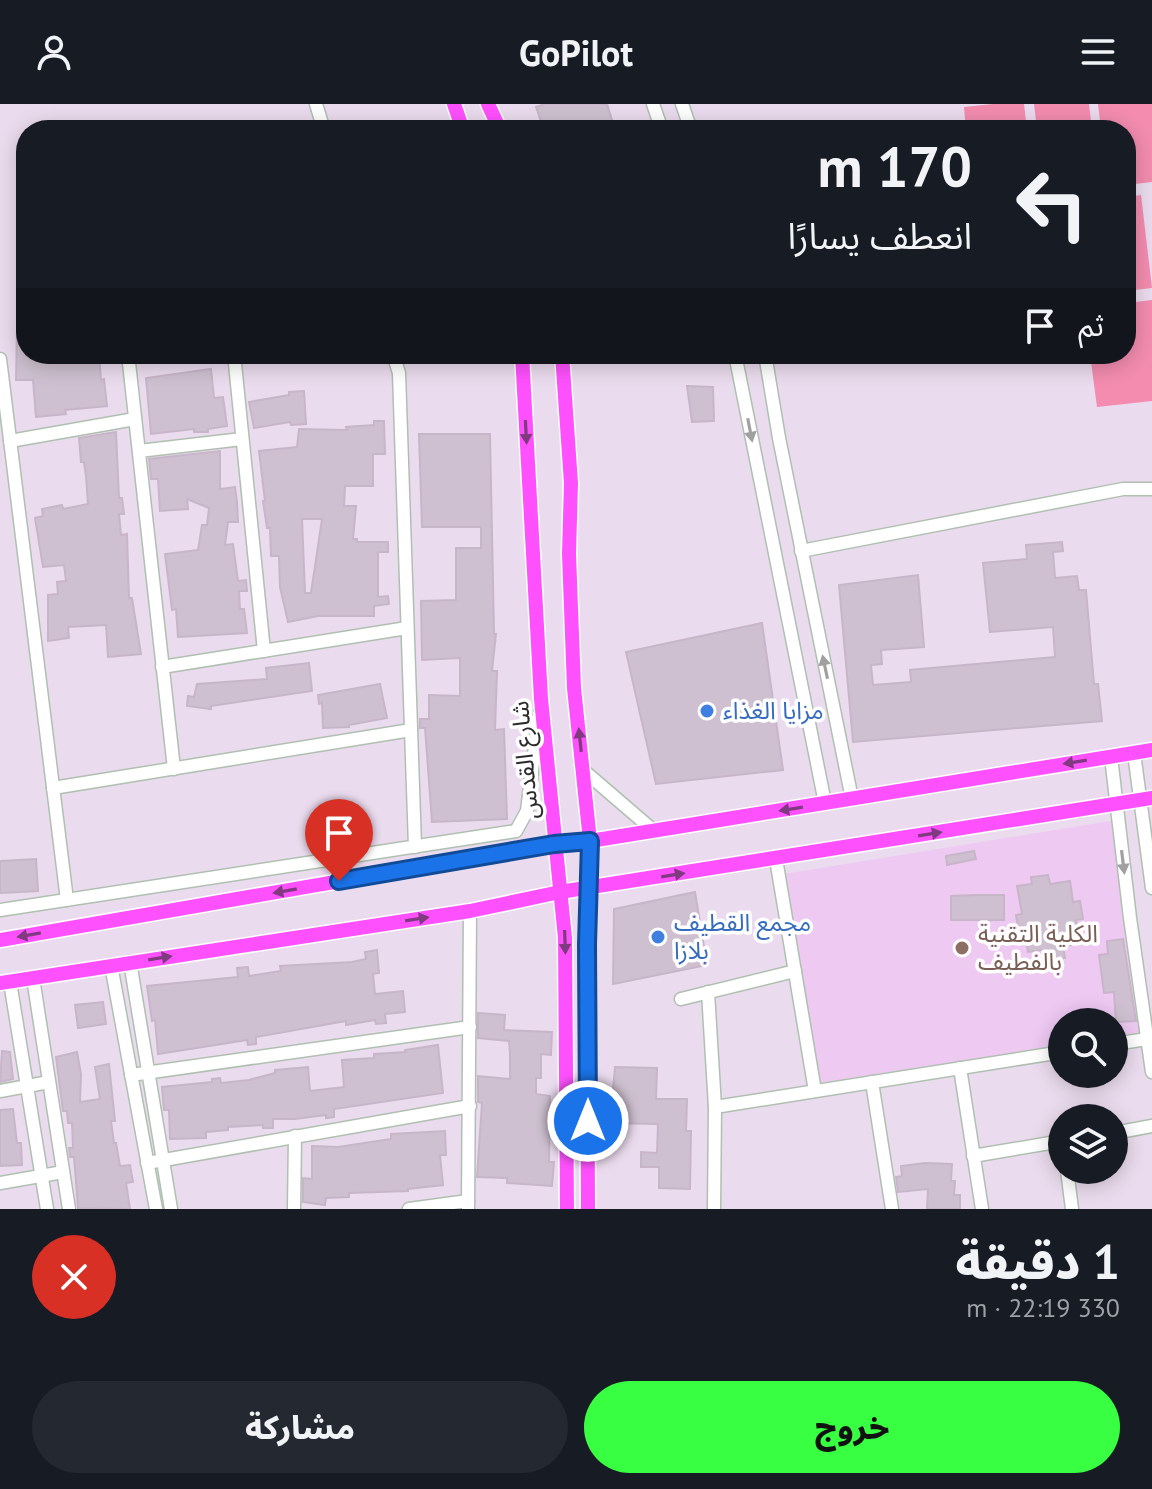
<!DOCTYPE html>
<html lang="ar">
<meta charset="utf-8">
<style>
:root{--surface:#171b24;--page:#242831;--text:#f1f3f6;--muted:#9ea1a6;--accent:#38ff42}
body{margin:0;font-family:"PT Sans","Noto Sans Arabic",sans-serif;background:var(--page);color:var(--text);direction:rtl;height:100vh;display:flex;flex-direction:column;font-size:30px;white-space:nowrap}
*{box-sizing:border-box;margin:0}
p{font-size:26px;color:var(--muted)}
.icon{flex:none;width:44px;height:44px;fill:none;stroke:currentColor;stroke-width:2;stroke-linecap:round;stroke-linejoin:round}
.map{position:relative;height:1105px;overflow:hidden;direction:ltr}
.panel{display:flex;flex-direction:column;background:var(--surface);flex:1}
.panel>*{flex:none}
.guide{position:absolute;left:16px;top:16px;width:1120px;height:244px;border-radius:32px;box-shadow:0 4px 20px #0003;direction:rtl;background:#171b24;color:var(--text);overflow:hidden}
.tools{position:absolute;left:1048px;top:904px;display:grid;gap:16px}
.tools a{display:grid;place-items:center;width:80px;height:80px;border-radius:50%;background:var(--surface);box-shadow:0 4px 20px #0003;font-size:40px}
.pin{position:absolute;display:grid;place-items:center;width:68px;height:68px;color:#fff;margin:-82px -34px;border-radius:50% 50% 50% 0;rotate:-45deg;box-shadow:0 0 8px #0007}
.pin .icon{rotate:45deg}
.me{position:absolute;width:88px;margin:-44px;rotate:0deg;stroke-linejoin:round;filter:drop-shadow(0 0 6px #0008)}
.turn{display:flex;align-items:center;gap:28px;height:168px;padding:0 32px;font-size:36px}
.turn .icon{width:104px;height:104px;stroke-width:2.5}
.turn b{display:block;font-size:56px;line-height:68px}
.then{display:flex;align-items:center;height:76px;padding:0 32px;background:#0003;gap:16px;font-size:30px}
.round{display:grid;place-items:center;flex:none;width:84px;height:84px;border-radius:42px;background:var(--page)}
.overview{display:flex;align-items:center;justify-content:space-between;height:136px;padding:0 32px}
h1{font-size:48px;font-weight:800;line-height:60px}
.cta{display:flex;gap:16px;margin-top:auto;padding:16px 32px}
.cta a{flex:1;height:92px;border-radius:48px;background:var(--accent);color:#111;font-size:32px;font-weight:800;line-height:92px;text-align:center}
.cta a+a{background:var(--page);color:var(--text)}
header{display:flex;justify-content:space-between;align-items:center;height:104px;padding:0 32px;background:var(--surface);font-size:36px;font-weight:800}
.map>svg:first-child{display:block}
.education{fill:#eec9f2}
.pitch{fill:#f38caf}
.building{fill:#cec0d0;stroke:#c8b5ca;stroke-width:2;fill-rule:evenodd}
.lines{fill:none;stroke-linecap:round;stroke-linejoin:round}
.minor-casing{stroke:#afc0b0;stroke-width:15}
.major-casing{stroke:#fff;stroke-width:17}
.minor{stroke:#fff;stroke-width:12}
.major{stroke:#ff50fe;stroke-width:14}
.oneway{fill:#a0a0a0}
.oneway2{fill:#803a7f}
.route-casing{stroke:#114b97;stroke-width:20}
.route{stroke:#1a73e8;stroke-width:14}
.shop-dot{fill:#3f7fe0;stroke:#fff;stroke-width:3}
.education-dot{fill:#8d6e63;stroke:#fff;stroke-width:3}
.labels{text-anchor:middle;stroke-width:7;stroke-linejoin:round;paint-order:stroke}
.shop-label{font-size:24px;fill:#366cbe;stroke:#fff;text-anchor:start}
.street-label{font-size:24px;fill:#2b2b2b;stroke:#fff}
.education-label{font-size:24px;fill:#785e54;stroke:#fff;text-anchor:start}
</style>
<header><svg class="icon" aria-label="menu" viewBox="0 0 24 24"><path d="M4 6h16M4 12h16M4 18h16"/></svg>GoPilot<svg class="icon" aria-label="person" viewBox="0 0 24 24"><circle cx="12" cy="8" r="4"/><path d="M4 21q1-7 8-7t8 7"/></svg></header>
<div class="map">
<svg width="1152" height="1105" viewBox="0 0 1152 1105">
<rect width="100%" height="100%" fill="#ebdbee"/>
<path class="education" d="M1111 717 1140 928 1114 932V918H1062V941L819 979 784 770Z"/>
<g class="pitch">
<path d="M993 0H1024L1027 26H966L964 3Z"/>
<path d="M1034 0H1089L1092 26H1037Z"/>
<path d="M1098 0H1152V78L1126 81V26H1101Z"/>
<path d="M1141 91 1152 184 1126 187V93Z"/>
<path d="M1152 196V297L1097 303 1090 250H1126V199Z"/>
</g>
<g class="building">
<path d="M545 0H607L615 26H544L536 3Z"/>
<path d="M17 224H26V252L99 250 101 276 104 275 107 302 65 306 66 310 36 313 33 276H16Z"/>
<path d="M211 265 214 294 223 293 227 322 208 325V328H194V325L151 330 146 274Z"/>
<path d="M687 282 713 283 714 317 692 318Z"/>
<path d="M304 287 306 320 291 321 290 318 254 324 249 298 289 291V288Z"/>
<path d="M374 317H384L385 350H373V382H345L344 402H356L353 435H357V438H388V448H378V493L388 492 389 500 374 502V512H318L288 518 280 483 279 452H271L270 424H267L263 397H265L259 347 297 343 299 325 347 326 346 323 374 321ZM302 415H322L311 489H305Z"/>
<path d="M116 328 119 394H122L124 410H119L121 431 127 430 129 494H132L141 550 108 553 106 521 68 523 69 534 48 537V491L58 490 57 478 66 477 64 461 43 463 35 414 43 412 42 405 62 401 63 405 88 400 86 372 84 358H81L79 334Z"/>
<path d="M419 330H490L494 530H496L492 567H497L495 626 504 625 507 715 432 718 425 624H420V615H429V591L460 592V554L422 556 421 497 456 496V444H481V423H422Z"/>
<path d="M220 347V385L235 383 237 398 238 418H228L225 441 233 440 238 477 246 476 247 487H239L240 505H244L247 529 178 533 176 505 172 506 165 450 198 446 202 421H207L209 404 187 395 188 405 160 407 158 375H151L149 355Z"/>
<path d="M1062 438 1063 447 1053 448 1055 474 1077 472 1079 486H1086L1094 580H1098L1102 617 853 638 839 481 918 471 924 543 881 546 882 560 871 561 873 581 911 578 910 566 1055 553 1053 523 990 528 983 459 1027 455 1026 441Z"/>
<path d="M762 519 783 666 656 680 626 548Z"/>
<path d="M309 559 312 587 211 602V605L187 602 188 592 194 593 197 580 267 575 266 564Z"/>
<path d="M380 580 387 614 349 621V623L323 624 322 599 319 600 318 591Z"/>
<path d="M974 747 976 755 947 761 946 752Z"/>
<path d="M36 755 38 787 0 789V757Z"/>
<path d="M1048 771 1050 780 1070 777 1073 798 1080 797 1083 815 1076 816 1080 840 1063 842 1065 854 1044 857 1043 846 1028 848 1025 828H1019L1016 811 1022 810 1017 782 1032 780 1031 773Z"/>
<path d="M695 788 707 861 613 880 614 805Z"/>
<path d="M976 791H1004V816H951V792Z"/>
<path d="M1123 835 1136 917 1116 918 1114 888 1104 889 1099 851 1108 850 1107 837Z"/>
<path d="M377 846 379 869 373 870 375 890 403 887 405 908 385 910 386 919 376 920 375 916 346 921V917L256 933V940L248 941 247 936 158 950 155 916 152 917 147 882 238 873 237 864 248 863 249 872 281 867 280 862 352 858 366 855 365 848Z"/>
<path d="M103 898 106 920 78 924 75 901Z"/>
<path d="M478 909 505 911 504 926 552 928 551 951 541 950V974H536V990L550 992 549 1058H554L552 1082 507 1079V1074L477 1073 482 999 478 998V972L510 975V949L509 937 478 934Z"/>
<path d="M438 941 443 989 334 1005V1013L326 1014V1011L295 1015H273V1024H263V1021L228 1023V1026L206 1028V1034L170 1035 169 1006H164L162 983 212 978V975L220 974 221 979 249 976 275 969V966L308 963 310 987 344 983 342 956 374 954V950L406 948 405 946Z"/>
<path d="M2 947 10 948 13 975 0 978Z"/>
<path d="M77 948 81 970 80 998 100 995 95 963 109 960 115 1017H111L114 1039H116L120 1062 130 1061 133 1078 126 1079 130 1105 78 1104 74 1053H70L69 1044H73L72 1019H68L67 1007H63L56 953Z"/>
<path d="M615 963 657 964 656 995H687L686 1027H691L690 1085 659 1084V1063H641V1048L657 1049 658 1020 610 1019Z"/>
<path d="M13 1005 17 1039H21L22 1061 0 1062V1006Z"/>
<path d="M445 1027 446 1051H440L443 1081 408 1085V1087L349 1089V1093L326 1094 325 1101 303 1098V1074L312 1075V1042L338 1043 391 1035V1030Z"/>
<path d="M925 1059 952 1060 951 1077H955L954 1091H960V1105H927L928 1085 898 1088 896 1073 902 1072 901 1062Z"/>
</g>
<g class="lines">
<g class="minor-casing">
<g id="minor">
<path d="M316 0 324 26"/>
<path d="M653 0 662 26"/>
<path d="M682 0 691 26"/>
<path d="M128 250 174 665"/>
<path d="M234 250 264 547"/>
<path d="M393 250 399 269 415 743"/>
<path d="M735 250 825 699"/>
<path d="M765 250 779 334 852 695"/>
<path d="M0 255 67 796"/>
<path d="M10 337 135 315"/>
<path d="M139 347 242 335"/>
<path d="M801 447 1123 385H1152"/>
<path d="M162 563 407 524"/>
<path d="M1134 649 1152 784"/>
<path d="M1111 653 1130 814 1152 968"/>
<path d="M583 666 654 727"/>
<path d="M53 684 411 626"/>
<path d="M776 755 815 987"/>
<path d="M0 806 516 727 527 707 539 610"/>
<path d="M130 858 171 1105"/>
<path d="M111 861 156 1105"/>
<path d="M33 874 69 1105"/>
<path d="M10 878 47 1105"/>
<path d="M708 888 715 1003 714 1105"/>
<path d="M681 895 795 867"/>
<path d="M1114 940 1147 935"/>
<path d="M960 964 982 1105"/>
<path d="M131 971 470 923"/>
<path d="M872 978 892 1105"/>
<path d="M0 987 49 978"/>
<path d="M715 1003 1062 948"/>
<path d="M1114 1029 1152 1022"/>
<path d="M973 1052 1062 1037"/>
<path d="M147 1059 470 1002"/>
<path d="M1067 1066 1072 1105"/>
<path d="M0 1079 63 1068"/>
<path d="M294 1105 295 1032"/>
<path d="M409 1105 468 1097"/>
<path d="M468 1105 470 807"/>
</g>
</g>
<g class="major-casing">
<g id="major">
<path d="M454 0 463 26"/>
<path d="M488 0 500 26"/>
<path d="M522 250 541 595 565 834 567 1105"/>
<path d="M562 250 571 379 569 450 574 584 590 737 587 840 588 1105"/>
<path d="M0 836 554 740 590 737 1152 646"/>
<path d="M0 879 470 807 560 788 1152 694"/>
</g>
</g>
<use href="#minor" class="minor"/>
<use href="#major" class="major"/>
</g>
<defs><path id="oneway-solid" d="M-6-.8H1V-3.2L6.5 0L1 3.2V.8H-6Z" transform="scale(2)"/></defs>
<g class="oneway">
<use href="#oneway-solid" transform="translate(750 326) rotate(79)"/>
<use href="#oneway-solid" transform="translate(825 563) rotate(-102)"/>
<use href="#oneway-solid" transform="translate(1123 758) rotate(83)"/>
</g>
<g class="oneway2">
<use href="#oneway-solid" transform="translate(526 328) rotate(87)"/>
<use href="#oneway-solid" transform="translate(580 636) rotate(-96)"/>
<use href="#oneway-solid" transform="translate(1075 658) rotate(171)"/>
<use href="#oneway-solid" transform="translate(791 705) rotate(171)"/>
<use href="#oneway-solid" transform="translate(930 730) rotate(-9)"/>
<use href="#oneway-solid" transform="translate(673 771) rotate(-9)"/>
<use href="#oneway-solid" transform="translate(285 787) rotate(170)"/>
<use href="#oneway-solid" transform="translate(417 815) rotate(-9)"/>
<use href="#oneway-solid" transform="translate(29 831) rotate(170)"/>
<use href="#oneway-solid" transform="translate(565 838) rotate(88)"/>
<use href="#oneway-solid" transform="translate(160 854) rotate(-9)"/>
</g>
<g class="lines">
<g class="route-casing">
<path id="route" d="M339 777 554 740 590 737 587 840 588 1017"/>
</g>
<use href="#route" class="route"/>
</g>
<g class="shop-dot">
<circle cx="707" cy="607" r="8"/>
<circle cx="658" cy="833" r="8"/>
</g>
<circle class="education-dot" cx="962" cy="844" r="8"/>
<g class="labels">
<g class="shop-label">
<text x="723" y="615">مزايا الغذاء</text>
<text x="674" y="827">مجمع القطيف<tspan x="674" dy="28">بلازا</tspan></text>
</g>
<g class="street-label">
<text transform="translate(525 656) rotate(-95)" y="8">شارع القدس</text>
</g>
<g class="education-label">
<text x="978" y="838">الكلية التقنية<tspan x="978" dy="28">بالفطيف</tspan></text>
</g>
</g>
</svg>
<div class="tools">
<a><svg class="icon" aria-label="search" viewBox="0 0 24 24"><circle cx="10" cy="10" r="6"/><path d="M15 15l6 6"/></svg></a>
<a><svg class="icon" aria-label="layers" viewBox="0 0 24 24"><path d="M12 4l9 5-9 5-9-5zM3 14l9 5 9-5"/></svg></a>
</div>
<div class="pin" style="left:339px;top:777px;background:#d93025"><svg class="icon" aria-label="arrive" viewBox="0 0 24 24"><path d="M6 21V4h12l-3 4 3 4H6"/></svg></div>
<svg class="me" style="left:588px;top:1017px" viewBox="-20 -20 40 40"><circle r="17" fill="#1a73e8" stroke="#fff" stroke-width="3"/><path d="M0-11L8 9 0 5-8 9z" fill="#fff"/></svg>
<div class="guide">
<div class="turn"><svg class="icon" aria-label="left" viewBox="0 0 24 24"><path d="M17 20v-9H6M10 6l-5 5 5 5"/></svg><div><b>170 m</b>انعطف يسارًا</div></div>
<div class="then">ثم<svg class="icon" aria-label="arrive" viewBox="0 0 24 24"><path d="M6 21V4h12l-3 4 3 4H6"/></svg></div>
</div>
</div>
<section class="panel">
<div class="overview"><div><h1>1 دقيقة</h1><p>330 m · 22:19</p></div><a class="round" style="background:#d93025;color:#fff"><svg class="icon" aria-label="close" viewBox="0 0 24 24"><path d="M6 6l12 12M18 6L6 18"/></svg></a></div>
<div class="cta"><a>خروج</a><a>مشاركة</a></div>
</section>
